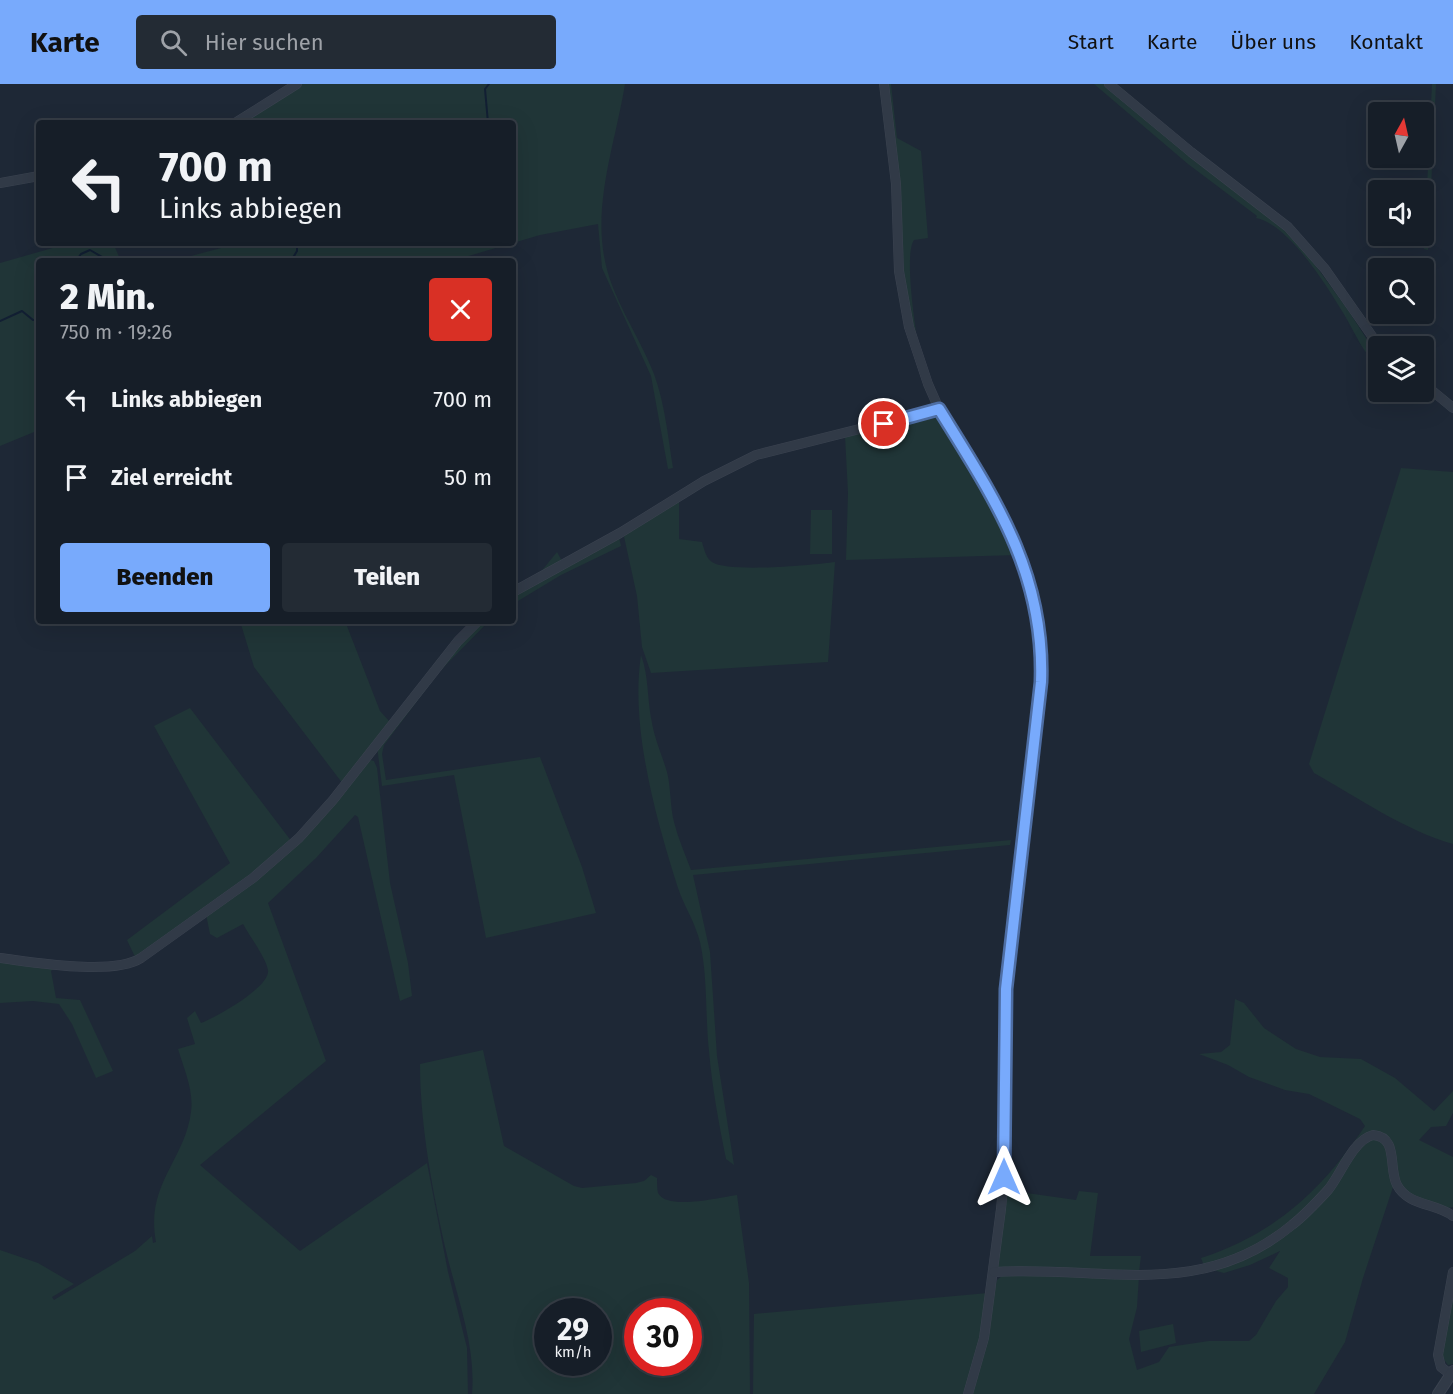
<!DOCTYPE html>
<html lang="de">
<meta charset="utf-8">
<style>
:root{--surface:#161e28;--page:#232b34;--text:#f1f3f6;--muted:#9ea2a8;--line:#353c45;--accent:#78aafc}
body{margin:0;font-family:"Fira Sans",sans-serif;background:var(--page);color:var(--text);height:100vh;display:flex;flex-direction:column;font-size:22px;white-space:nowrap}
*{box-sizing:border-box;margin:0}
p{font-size:20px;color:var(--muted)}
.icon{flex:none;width:33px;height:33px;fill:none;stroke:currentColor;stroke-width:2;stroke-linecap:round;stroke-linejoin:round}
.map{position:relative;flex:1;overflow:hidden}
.side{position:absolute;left:36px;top:174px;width:480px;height:366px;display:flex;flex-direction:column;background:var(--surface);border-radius:6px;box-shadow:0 6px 24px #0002,0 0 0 2px var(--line)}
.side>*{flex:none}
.guide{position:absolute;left:36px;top:36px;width:480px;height:126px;border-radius:6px;box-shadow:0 6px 24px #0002,0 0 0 2px var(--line);background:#161e28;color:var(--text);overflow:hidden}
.needle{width:39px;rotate:8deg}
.fabs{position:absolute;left:1368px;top:18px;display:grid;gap:12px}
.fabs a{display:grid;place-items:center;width:66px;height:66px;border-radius:6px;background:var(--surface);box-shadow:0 6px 24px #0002,0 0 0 2px var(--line);font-size:30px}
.speed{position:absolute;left:534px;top:1214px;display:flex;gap:12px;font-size:30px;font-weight:700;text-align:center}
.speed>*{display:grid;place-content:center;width:78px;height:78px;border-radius:50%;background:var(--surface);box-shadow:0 6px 24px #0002,0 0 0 2px var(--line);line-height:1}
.speed small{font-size:15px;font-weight:400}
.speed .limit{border:9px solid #d22;background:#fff;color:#111}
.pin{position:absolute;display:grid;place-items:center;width:51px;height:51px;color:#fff;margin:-26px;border:3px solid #fff;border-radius:50%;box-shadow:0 2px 6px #0007}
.me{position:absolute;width:66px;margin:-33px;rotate:0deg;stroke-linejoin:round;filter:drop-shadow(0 0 4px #0008)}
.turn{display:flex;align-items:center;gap:21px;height:126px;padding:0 24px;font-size:27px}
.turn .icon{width:78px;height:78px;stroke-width:2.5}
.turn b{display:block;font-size:42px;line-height:51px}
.round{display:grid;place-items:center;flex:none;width:63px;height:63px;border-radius:6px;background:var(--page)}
.headline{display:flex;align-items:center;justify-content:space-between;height:102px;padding:0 24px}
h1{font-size:36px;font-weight:800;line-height:45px}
.button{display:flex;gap:12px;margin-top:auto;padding:12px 24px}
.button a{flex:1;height:69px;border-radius:6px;background:var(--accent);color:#111;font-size:24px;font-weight:800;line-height:69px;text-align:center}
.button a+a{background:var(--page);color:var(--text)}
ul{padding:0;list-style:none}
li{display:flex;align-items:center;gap:18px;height:78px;padding:0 24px}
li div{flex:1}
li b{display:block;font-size:22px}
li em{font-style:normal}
header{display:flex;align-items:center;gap:36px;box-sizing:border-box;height:84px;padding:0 30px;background:var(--accent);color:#111}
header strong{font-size:28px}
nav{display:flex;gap:33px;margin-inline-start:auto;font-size:21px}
.search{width:420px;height:54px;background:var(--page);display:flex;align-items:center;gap:15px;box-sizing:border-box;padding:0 21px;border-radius:6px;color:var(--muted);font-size:22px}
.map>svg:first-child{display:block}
.green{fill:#203537;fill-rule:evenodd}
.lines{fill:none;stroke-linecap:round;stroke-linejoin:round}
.stream{stroke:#121f33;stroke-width:2}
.minor-casing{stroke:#3b4350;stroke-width:10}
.tertiary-casing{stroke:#3b4350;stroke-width:12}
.minor{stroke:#313a47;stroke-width:9}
.tertiary{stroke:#313a47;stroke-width:10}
.route-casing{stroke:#4e6ea4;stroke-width:15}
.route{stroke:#78aafc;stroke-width:10}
</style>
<header>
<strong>Karte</strong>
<div class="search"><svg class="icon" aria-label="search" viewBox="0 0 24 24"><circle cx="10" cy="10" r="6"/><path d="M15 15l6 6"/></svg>Hier suchen</div>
<nav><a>Start</a><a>Karte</a><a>Über uns</a><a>Kontakt</a></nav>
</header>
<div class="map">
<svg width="1453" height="1310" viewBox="0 0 1453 1310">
<rect width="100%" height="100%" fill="#1e2836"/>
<g class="green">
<path d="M301 0H625C616 56 594 115 604 172 611 214 639 251 654 290 665 320 668 353 673 384L668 385 651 292 602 184 598 140 540 151 455 176 172 177 240 159H513V39H241Z"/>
<path d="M888 0H891L897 54 921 67 928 154 914 156C904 170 915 241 918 261L905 206 899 97Z"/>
<path d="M1094 0H1104L1166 52 1281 142 1305 167 1348 226 1378 273V282C1363 269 1355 249 1345 232 1328 204 1290 141 1256 134L1257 132 1188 80Z"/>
<path d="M1432 0H1436L1428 166 1424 165Z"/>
<path d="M70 159H113L121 177H39V346L0 362V179Z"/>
<path d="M931 331 942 334 994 421 1019 471 846 476 848 409 845 352Z"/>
<path d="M1401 384 1453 388V760C1404 746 1359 714 1314 689L1309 680Z"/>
<path d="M679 413V455L702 458C704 465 706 474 712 478 728 489 813 481 835 478L828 578 651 589 642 563 637 512 623 448Z"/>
<path d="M811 426H832V470H810Z"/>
<path d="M619 453 621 462 561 491 513 520V510L540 489 557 468 564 481Z"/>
<path d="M240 537H345L380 627 390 638 343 700 254 583Z"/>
<path d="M481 537H489L439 588 384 661 382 670 386 696 540 673 582 783 596 829 486 854 454 691 382 702 377 662 441 581Z"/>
<path d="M641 571C649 592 647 616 652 639 655 656 662 671 667 688 671 704 670 722 674 738 678 754 685 770 691 786L1011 756 1010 761 693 791 710 868 717 972 734 1081 726 1075C719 1040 712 1003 709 967 705 931 708 894 700 858 695 838 684 822 678 804 656 735 630 643 641 571Z"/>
<path d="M190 624 292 758 247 796 136 875 127 856 230 779 154 642Z"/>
<path d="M370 676 374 677 377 684 390 799 408 879 412 912 400 917 358 733 355 731 316 774 268 819 326 977 200 1081 300 1167 427 1079 448 1188 467 1264 468 1310H0V1166L38 1179 74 1200 52 1213 54 1216 135 1167 152 1152 153 1159 156 1158C145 1101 185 1076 191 1028 194 1007 184 985 178 965L195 960 187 934 195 927 201 939C215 934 271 903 268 886 266 874 249 851 243 840L217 854 210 850 206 830 256 794Z"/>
<path d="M0 875 55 883 51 887 56 914 80 916 113 987 96 994 72 940 59 920 33 917 0 919Z"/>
<path d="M1235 915 1244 919 1264 944 1296 965 1320 973 1361 975 1395 994 1434 1027 1453 1007V1029L1446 1042 1431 1043 1419 1056 1453 1073V1123C1432 1128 1411 1110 1394 1100L1363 1194 1345 1258 1314 1310H971L997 1196 1003 1191 1139 1192 1137 1223 1129 1255 1137 1286 1159 1278 1169 1263 1209 1257H1249L1256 1251 1276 1217 1288 1203V1194L1269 1184 1280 1167 1250 1181 1224 1189 1205 1184 1201 1174C1275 1150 1322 1106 1365 1042L1360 1035 1309 1010 1285 1006 1249 993 1228 981 1199 970 1221 968 1230 961Z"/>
<path d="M483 966 504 1062 574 1102 582 1104 636 1099 644 1097 651 1091 657 1094C657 1098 657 1105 658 1109 667 1127 721 1113 737 1111L749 1199 750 1310H472C476 1263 458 1216 447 1171 433 1111 420 1041 420 980ZM548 1227H598V1278H548ZM638 1227H688V1278H638Z"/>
<path d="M1006 1106 1076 1116 1079 1107 1098 1109 1090 1172H1141L1139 1188 1001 1185 997 1182Z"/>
<path d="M1453 1201V1280L1448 1281 1440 1270Z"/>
<path d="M988 1209 980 1261 964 1310H753L754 1230Z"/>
<path d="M1173 1240 1176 1259 1141 1268 1139 1247Z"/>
</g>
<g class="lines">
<g class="stream">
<path d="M488 39 485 5 489 0"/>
<path d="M76 177 81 170 90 166 109 177"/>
<path d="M291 177 297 167V159"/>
<path d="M0 237 22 227 33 236H39"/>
</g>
<g class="minor-casing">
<g id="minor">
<path d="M884 0 896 100 899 187 909 243 928 300 939 325 993 413 1026 484 1034 516 1041 581 1006 905 1004 1093 1001 1125 984 1254 968 1310"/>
<path d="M1109 0 1191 68 1288 143 1325 185 1379 262"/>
<path d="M235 39 297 0"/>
<path d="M0 99 39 92"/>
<path d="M1424 300 1453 324"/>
<path d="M513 508 620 449 704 397 756 371 939 325"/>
<path d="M0 874C33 878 113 892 141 874L253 794 299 754 333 716 458 557 478 537"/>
<path d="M994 1188C1103 1181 1199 1218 1292 1141 1305 1131 1317 1118 1328 1106 1341 1090 1353 1056 1373 1051 1399 1053 1388 1084 1397 1101 1408 1122 1436 1119 1453 1132"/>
<path d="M1450 1290 1441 1283 1438 1271 1453 1188"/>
</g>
</g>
<g class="tertiary-casing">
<path id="tertiary" d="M1438 1310 1453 1287"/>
</g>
<use href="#minor" class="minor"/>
<use href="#tertiary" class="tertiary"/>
</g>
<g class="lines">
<g class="route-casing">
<path id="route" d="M884 340 939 325C994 414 1045 488 1041 598L1006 905 1004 1093"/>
</g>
<use href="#route" class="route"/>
</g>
</svg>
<div class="fabs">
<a><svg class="needle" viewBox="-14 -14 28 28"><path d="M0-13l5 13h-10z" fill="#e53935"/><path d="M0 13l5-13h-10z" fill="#9ea2a8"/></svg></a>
<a><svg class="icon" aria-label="sound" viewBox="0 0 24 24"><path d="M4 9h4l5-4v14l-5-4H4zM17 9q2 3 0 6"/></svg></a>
<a><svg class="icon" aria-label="search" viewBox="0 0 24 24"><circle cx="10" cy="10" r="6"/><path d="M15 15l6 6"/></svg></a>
<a><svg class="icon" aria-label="layers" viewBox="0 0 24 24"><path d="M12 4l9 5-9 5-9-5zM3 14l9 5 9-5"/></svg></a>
</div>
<div class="speed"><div>29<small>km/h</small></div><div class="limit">30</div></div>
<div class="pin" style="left:884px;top:340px;background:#d93025"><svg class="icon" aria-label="arrive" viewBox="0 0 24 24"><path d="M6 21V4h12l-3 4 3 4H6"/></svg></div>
<svg class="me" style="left:1004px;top:1093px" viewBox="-20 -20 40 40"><path d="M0-17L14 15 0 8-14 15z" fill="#78aafc" stroke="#fff" stroke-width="4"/></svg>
<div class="guide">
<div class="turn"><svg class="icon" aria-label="left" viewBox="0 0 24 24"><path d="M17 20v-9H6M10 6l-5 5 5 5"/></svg><div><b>700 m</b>Links abbiegen</div></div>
</div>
<section class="side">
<div class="headline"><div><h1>2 Min.</h1><p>750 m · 19:26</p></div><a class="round" style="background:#d93025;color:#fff"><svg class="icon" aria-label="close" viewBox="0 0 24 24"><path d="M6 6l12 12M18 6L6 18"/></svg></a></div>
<ul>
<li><svg class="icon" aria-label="left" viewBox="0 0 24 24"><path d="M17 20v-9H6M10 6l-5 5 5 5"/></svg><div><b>Links abbiegen</b></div><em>700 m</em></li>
<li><svg class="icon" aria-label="arrive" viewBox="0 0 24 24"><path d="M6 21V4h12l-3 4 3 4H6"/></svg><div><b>Ziel erreicht</b></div><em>50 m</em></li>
</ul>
<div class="button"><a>Beenden</a><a>Teilen</a></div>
</section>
</div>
